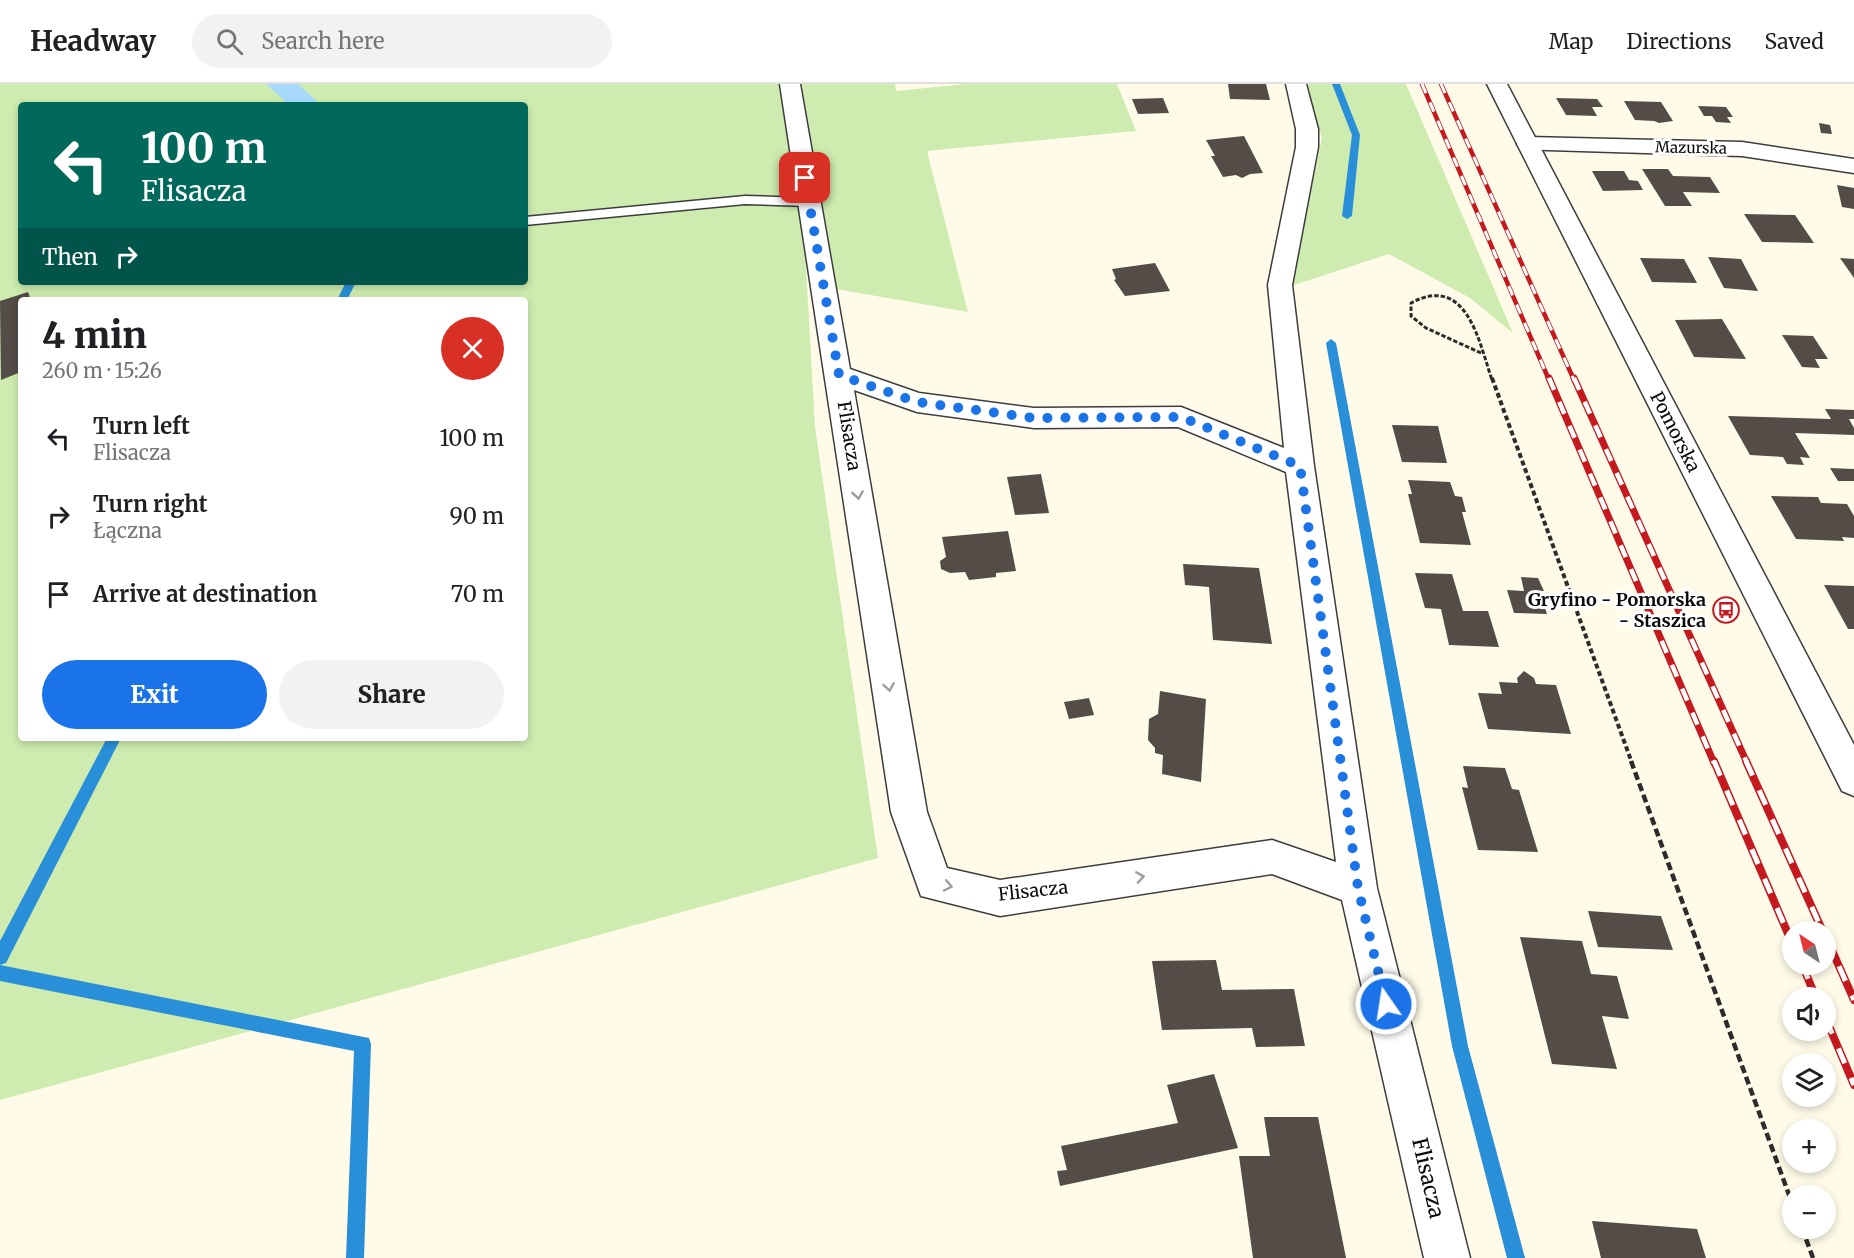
<!DOCTYPE html>
<meta charset="utf-8">
<style>
:root{--surface:#fff;--page:#f2f2f2;--text:#202124;--muted:#757577;--line:#e0e0e0;--accent:#1a73e8}
body{margin:0;font-family:Merriweather,serif;background:var(--page);color:var(--text);height:100vh;display:flex;flex-direction:column;font-size:22px;white-space:nowrap}
*{box-sizing:border-box;margin:0}
p{font-size:20px;color:var(--muted)}
.icon{flex:none;width:33px;height:33px;fill:none;stroke:currentColor;stroke-width:2;stroke-linecap:round;stroke-linejoin:round}
.map{position:relative;flex:1;overflow:hidden}
.side{position:absolute;left:18px;top:213px;width:510px;height:444px;display:flex;flex-direction:column;background:var(--surface);border-radius:6px;box-shadow:0 3px 9px #0003}
.side>*{flex:none}
.banner{position:absolute;left:18px;top:18px;width:510px;height:183px;border-radius:6px;box-shadow:0 3px 9px #0003;background:#00695c;color:#fff;overflow:hidden}
.needle{width:39px;rotate:325deg}
.controls{position:absolute;left:1782px;top:837px;display:grid;gap:12px}
.controls a{display:grid;place-items:center;width:54px;height:54px;border-radius:50%;background:var(--surface);box-shadow:0 3px 9px #0003;font-size:30px}
.pin{position:absolute;display:grid;place-items:center;width:51px;height:51px;color:#fff;margin:-26px;border-radius:12px;box-shadow:0 3px 9px #0006}
.me{position:absolute;width:66px;margin:-33px;rotate:347deg;stroke-linejoin:round;filter:drop-shadow(0 0 4px #0008)}
.turn{display:flex;align-items:center;gap:21px;height:126px;padding:0 24px;font-size:27px}
.turn .icon{width:78px;height:78px;stroke-width:2.5}
.turn b{display:block;font-size:42px;line-height:51px}
.then{display:flex;align-items:center;height:57px;padding:0 24px;background:#0003;gap:12px;font-size:22px}
.round{display:grid;place-items:center;flex:none;width:63px;height:63px;border-radius:32px;background:var(--page)}
.summary{display:flex;align-items:center;justify-content:space-between;height:102px;padding:0 24px}
h1{font-size:36px;font-weight:800;line-height:45px}
.cta{display:flex;gap:12px;margin-top:auto;padding:12px 24px}
.cta a{flex:1;height:69px;border-radius:36px;background:var(--accent);color:#fff;font-size:24px;font-weight:800;line-height:69px;text-align:center}
.cta a+a{background:var(--page);color:var(--text)}
ul{padding:0;list-style:none}
li{display:flex;align-items:center;gap:18px;height:78px;padding:0 24px}
li div{flex:1}
li b{display:block;font-size:22px}
li em{font-style:normal}
header{display:flex;align-items:center;gap:36px;box-sizing:border-box;height:84px;padding:0 30px;background:var(--surface);border-bottom:2px solid var(--line)}
header strong{font-size:28px}
nav{display:flex;gap:33px;margin-inline-start:auto;font-size:21px}
.search{width:420px;height:54px;background:var(--page);display:flex;align-items:center;gap:15px;box-sizing:border-box;padding:0 21px;border-radius:33px;color:var(--muted);font-size:22px}
.map>svg:first-child{display:block}
.green{fill:#ceecaf;fill-rule:evenodd}
.lines{fill:none;stroke-linecap:round;stroke-linejoin:round}
.stream{fill:#298fd8;fill-rule:evenodd}
.canal{fill:#a8dbfb;fill-rule:evenodd}
.building{fill:#544c46}
.service-casing{stroke:#3d3d3d;stroke-width:3}
.minor-casing{stroke:#3d3d3d;stroke-width:3}
.tertiary-casing{stroke:#3d3d3d;stroke-width:3}
.path-far2{stroke:#2c2c2c;stroke-width:3;stroke-dasharray:4.5 2;stroke-linecap:butt}
.path-far1{stroke:#2c2c2c;stroke-width:4;stroke-dasharray:5 3;stroke-linecap:butt}
.path{stroke:#2c2c2c;stroke-width:4.5;stroke-dasharray:8 4;stroke-linecap:butt}
.service{fill:#fff;fill-rule:evenodd}
.minor{fill:#fff;fill-rule:evenodd}
.tertiary{fill:#fff;fill-rule:evenodd}
.rail-far2-casing{stroke:#c4191e;stroke-width:4.5}
.rail-far1-casing{stroke:#c4191e;stroke-width:7}
.rail-casing{stroke:#c4191e;stroke-width:8}
.rail-far2{stroke:#fff;stroke-width:3;stroke-dasharray:10;stroke-linecap:butt}
.rail-far1{stroke:#fff;stroke-width:4.5;stroke-dasharray:13;stroke-linecap:butt}
.rail{stroke:#fff;stroke-width:5;stroke-dasharray:16;stroke-linecap:butt}
.oneway{stroke:#9d9d9d}
.route{stroke:#1a73e8;stroke-width:10;stroke-dasharray:0 18}
.labels{text-anchor:middle;stroke-width:6;stroke-linejoin:round;paint-order:stroke}
.far-street-label{font-size:15px;fill:#0a0a0a;stroke:#fff}
.street-label{font-size:18px;fill:#0a0a0a;stroke:#fff}
.poi-label{font-size:18px;font-weight:bold;fill:#0a0a0a;stroke:#fff;text-anchor:end}
.near-street-label{font-size:21px;fill:#0a0a0a;stroke:#fff}
</style>
<header>
<strong>Headway</strong>
<div class="search"><svg class="icon" aria-label="search" viewBox="0 0 24 24"><circle cx="10" cy="10" r="6"/><path d="M15 15l6 6"/></svg>Search here</div>
<nav><a>Map</a><a>Directions</a><a>Saved</a></nav>
</header>
<div class="map">
<svg width="1854" height="1174" viewBox="0 0 1854 1174">
<rect width="100%" height="100%" fill="#fffbe8"/>
<g class="green">
<path d="M0 0H784L802 113 815 343 878 774 0 1016ZM21 21H525V198H21ZM21 216H525V654H21Z"/>
<path d="M801 0H895L896 7 966 0H1117L1136 47 927 67 968 228 836 205Z"/>
<path d="M1305 0H1406L1513 249 1470 214 1389 170 1291 202 1322 54Z"/>
</g>
<g class="lines">
<g class="stream">
<path d="M1332 0H1340L1360 51 1352 132 1347 135 1342 132 1352 51Z"/>
<path d="M346 198H356L347 216H337Z"/>
<path d="M1331 255 1336 259 1468 962 1525 1174H1507L1452 962 1326 259Z"/>
<path d="M107 654H121L6 879 0 881V857Z"/>
<path d="M0 881 369 954 371 960 364 1174H346L354 967 0 897Z"/>
</g>
<path class="canal" d="M266 0H298L321 21H289Z"/>
</g>
<g class="building">
<path d="M1228 0H1266L1270 16 1230 15Z"/>
<path d="M1163 14 1169 29 1138 30 1132 15Z"/>
<path d="M1556 14 1597 15 1603 23H1592L1597 32 1566 31Z"/>
<path d="M1624 17 1661 18 1673 37 1659 39 1654 37 1635 36Z"/>
<path d="M1698 22 1726 23 1733 33H1727L1731 39 1716 38 1712 32H1704Z"/>
<path d="M1819 39 1830 41 1832 50 1821 49Z"/>
<path d="M1244 52 1263 89 1250 90 1242 94 1236 91 1223 93 1211 72H1215L1206 56Z"/>
<path d="M1642 85H1668L1673 92 1710 93 1720 109 1683 108 1692 122H1665Z"/>
<path d="M1592 87H1624L1629 96 1638 97 1643 106 1603 107Z"/>
<path d="M1837 101 1854 104V125L1842 123Z"/>
<path d="M1744 130 1795 131 1814 159 1762 158Z"/>
<path d="M1708 173 1741 175 1758 207 1724 204Z"/>
<path d="M1640 174 1684 175 1697 199 1652 198Z"/>
<path d="M1840 174 1854 175V194Z"/>
<path d="M1155 179 1170 207 1125 212 1114 196 1116 195 1112 185Z"/>
<path d="M28 208 31 216H21V288L1 296 0 217Z"/>
<path d="M1722 235 1746 275 1694 273 1675 236Z"/>
<path d="M1782 251 1813 252 1828 275H1815L1820 284 1802 283Z"/>
<path d="M1825 325 1854 326V335H1849L1854 344V351L1795 349 1810 374 1800 373 1804 381 1787 380 1783 373 1750 371 1728 332 1831 335Z"/>
<path d="M1392 341 1438 342 1447 379 1402 378Z"/>
<path d="M1830 384 1854 385V397H1838Z"/>
<path d="M1041 390 1049 429 1015 431 1007 393Z"/>
<path d="M1408 396 1450 398 1455 412 1462 413 1466 428H1462L1471 461 1420 459 1408 410H1412Z"/>
<path d="M1771 412 1818 413 1821 419 1847 420 1854 432V454L1842 453 1844 457 1796 455Z"/>
<path d="M1008 447 1016 487 996 489V493L969 496 965 488 950 489 941 485 940 477 946 473 942 453Z"/>
<path d="M1183 480 1259 484 1272 560 1213 556 1209 503 1185 501Z"/>
<path d="M1415 489 1452 490 1463 527H1488L1499 563 1449 561 1441 525 1425 524Z"/>
<path d="M1521 493 1538 494 1544 507H1539L1547 530 1514 529 1507 506 1524 507Z"/>
<path d="M1824 501 1854 502V545H1848Z"/>
<path d="M1524 587 1534 594 1536 600 1556 601 1571 650 1488 645 1478 609 1502 610 1499 598 1518 599 1517 594Z"/>
<path d="M1160 607 1206 615 1201 698 1162 690 1163 671 1155 669V664L1148 656 1149 635 1158 630Z"/>
<path d="M1089 614 1094 631 1069 635 1064 618Z"/>
<path d="M1463 682 1505 684 1512 705 1519 706 1538 768 1478 766 1462 703 1468 704Z"/>
<path d="M1588 827 1661 832 1673 866 1598 863Z"/>
<path d="M1520 853 1582 857 1591 890 1617 892 1629 935 1602 932 1617 985 1552 980Z"/>
<path d="M1216 876 1222 906 1294 905 1305 962 1256 963 1252 944 1162 946 1152 877Z"/>
<path d="M1214 990 1238 1064 1060 1102 1057 1087 1067 1086 1061 1062 1178 1039 1167 1001Z"/>
<path d="M1264 1033H1318L1346 1174H1253L1239 1072H1270Z"/>
<path d="M1592 1137 1697 1145 1706 1174H1601Z"/>
</g>
<g class="lines">
<g class="service-casing">
<path id="service" d="M745 112 808 114 814 118 808 122 745 120 525 141V133Z"/>
</g>
<g class="minor-casing">
<g id="minor">
<path d="M780 0H800L850 285 919 309 1034 324 1181 323 1284 364 1268 201 1296 63V45L1286 0H1306L1318 45V63L1292 201 1314 382 1377 804 1470 1174H1424L1342 816 1272 790 1000 832 921 812 891 728ZM854 306 917 328 1034 344 1178 343 1286 388 1336 778 1272 756 1000 796 947 784 927 728Z"/>
<path d="M1528 53 1742 58 1854 75V89L1742 72 1520 65 1517 60 1520 55Z"/>
</g>
</g>
<g class="tertiary-casing">
<path id="tertiary" d="M1487 0H1507L1854 661V712L1842 707Z"/>
</g>
<path class="path-far2" d="M1481 269 1426 244 1411 232V219C1467 189 1479 258 1492 296"/>
<path class="path-far1" d="M1492 294 1632 679"/>
<g class="path">
<path d="M1631 677 1792 1119"/>
<path d="M1802 1144 1813 1174"/>
</g>
<use href="#service" class="service"/>
<use href="#minor" class="minor"/>
<use href="#tertiary" class="tertiary"/>
<g class="rail-far2-casing">
<g id="rail-far2">
<path d="M1422 0 1549 296"/>
<path d="M1441 0 1574 296"/>
</g>
</g>
<g class="rail-far1-casing">
<g id="rail-far1">
<path d="M1549 294 1714 679"/>
<path d="M1574 294 1747 679"/>
</g>
</g>
<g class="rail-casing">
<g id="rail">
<path d="M1714 677 1792 859"/>
<path d="M1746 677 1823 848"/>
<path d="M1826 853 1854 916"/>
<path d="M1802 880 1816 914"/>
<path d="M1826 935 1854 1001"/>
</g>
</g>
<use href="#rail-far2" class="rail-far2"/>
<use href="#rail-far1" class="rail-far1"/>
<use href="#rail" class="rail"/>
</g>
<defs><path id="oneway-chevron" d="M-2-3.5L2.5 0L-2 3.5" fill="none" stroke-width="1.6" stroke-linecap="round" stroke-linejoin="round" transform="scale(1.5)"/></defs>
<g class="oneway">
<use href="#oneway-chevron" transform="translate(858 411) rotate(81)"/>
<use href="#oneway-chevron" transform="translate(889 603) rotate(81)"/>
<use href="#oneway-chevron" transform="translate(1140 793) rotate(-9)"/>
<use href="#oneway-chevron" transform="translate(948 802) rotate(12)"/>
</g>
<g class="lines">
<path class="route" d="M805 94 839 291 917 318 1034 334 1181 333 1300 382 1358 804 1386 920"/>
</g>
<defs>
<g id="bus-ring" transform="scale(1.35)"><circle r="9.5" fill="#fff" stroke="#c4191e" stroke-width="1.5"/><path d="M-5-6H5V4H4V6H2V4H-2V6H-4V4H-5ZM-3.5-4V0h7V-4ZM-3.5 1.2v1.5H-2V1.2ZM2 1.2v1.5H3.5V1.2Z" fill="#c4191e"/></g>
</defs>
<g fill-rule="evenodd">
<use href="#bus-ring" x="1726" y="526"/>
</g>
<g class="labels">
<g class="far-street-label">
<text transform="translate(1691 64) rotate(1)" y="5">Mazurska</text>
</g>
<g class="street-label">
<text transform="translate(1675 348) rotate(63)" y="6">Pomorska</text>
<text transform="translate(849 352) rotate(81)" y="6">Flisacza</text>
<text transform="translate(1033 807) rotate(-6)" y="6">Flisacza</text>
</g>
<g class="poi-label">
<text x="1706" y="522">Gryfino - Pomorska<tspan x="1706" dy="21">- Staszica</tspan></text>
</g>
<g class="near-street-label">
<text transform="translate(1428 1094) rotate(77)" y="7">Flisacza</text>
</g>
</g>
</svg>
<div class="controls">
<a><svg class="needle" viewBox="-14 -14 28 28"><path d="M0-13l5 13h-10z" fill="#e53935"/><path d="M0 13l5-13h-10z" fill="#757577"/></svg></a>
<a><svg class="icon" aria-label="sound" viewBox="0 0 24 24"><path d="M4 9h4l5-4v14l-5-4H4zM17 9q2 3 0 6"/></svg></a>
<a><svg class="icon" aria-label="layers" viewBox="0 0 24 24"><path d="M12 4l9 5-9 5-9-5zM3 14l9 5 9-5"/></svg></a>
<a>+</a>
<a>−</a>
</div>
<div class="pin" style="left:805px;top:94px;background:#d93025"><svg class="icon" aria-label="arrive" viewBox="0 0 24 24"><path d="M6 21V4h12l-3 4 3 4H6"/></svg></div>
<svg class="me" style="left:1386px;top:920px" viewBox="-20 -20 40 40"><circle r="17" fill="#1a73e8" stroke="#fff" stroke-width="3"/><path d="M0-11L8 9 0 5-8 9z" fill="#fff"/></svg>
<div class="banner">
<div class="turn"><svg class="icon" aria-label="left" viewBox="0 0 24 24"><path d="M17 20v-9H6M10 6l-5 5 5 5"/></svg><div><b>100 m</b>Flisacza</div></div>
<div class="then">Then<svg class="icon" aria-label="right" viewBox="0 0 24 24"><path d="M7 20v-9h11M14 6l5 5-5 5"/></svg></div>
</div>
<section class="side">
<div class="summary"><div><h1>4 min</h1><p>260 m · 15:26</p></div><a class="round" style="background:#d93025;color:#fff"><svg class="icon" aria-label="close" viewBox="0 0 24 24"><path d="M6 6l12 12M18 6L6 18"/></svg></a></div>
<ul>
<li><svg class="icon" aria-label="left" viewBox="0 0 24 24"><path d="M17 20v-9H6M10 6l-5 5 5 5"/></svg><div><b>Turn left</b><p>Flisacza</p></div><em>100 m</em></li>
<li><svg class="icon" aria-label="right" viewBox="0 0 24 24"><path d="M7 20v-9h11M14 6l5 5-5 5"/></svg><div><b>Turn right</b><p>Łączna</p></div><em>90 m</em></li>
<li><svg class="icon" aria-label="arrive" viewBox="0 0 24 24"><path d="M6 21V4h12l-3 4 3 4H6"/></svg><div><b>Arrive at destination</b></div><em>70 m</em></li>
</ul>
<div class="cta"><a>Exit</a><a>Share</a></div>
</section>
</div>
